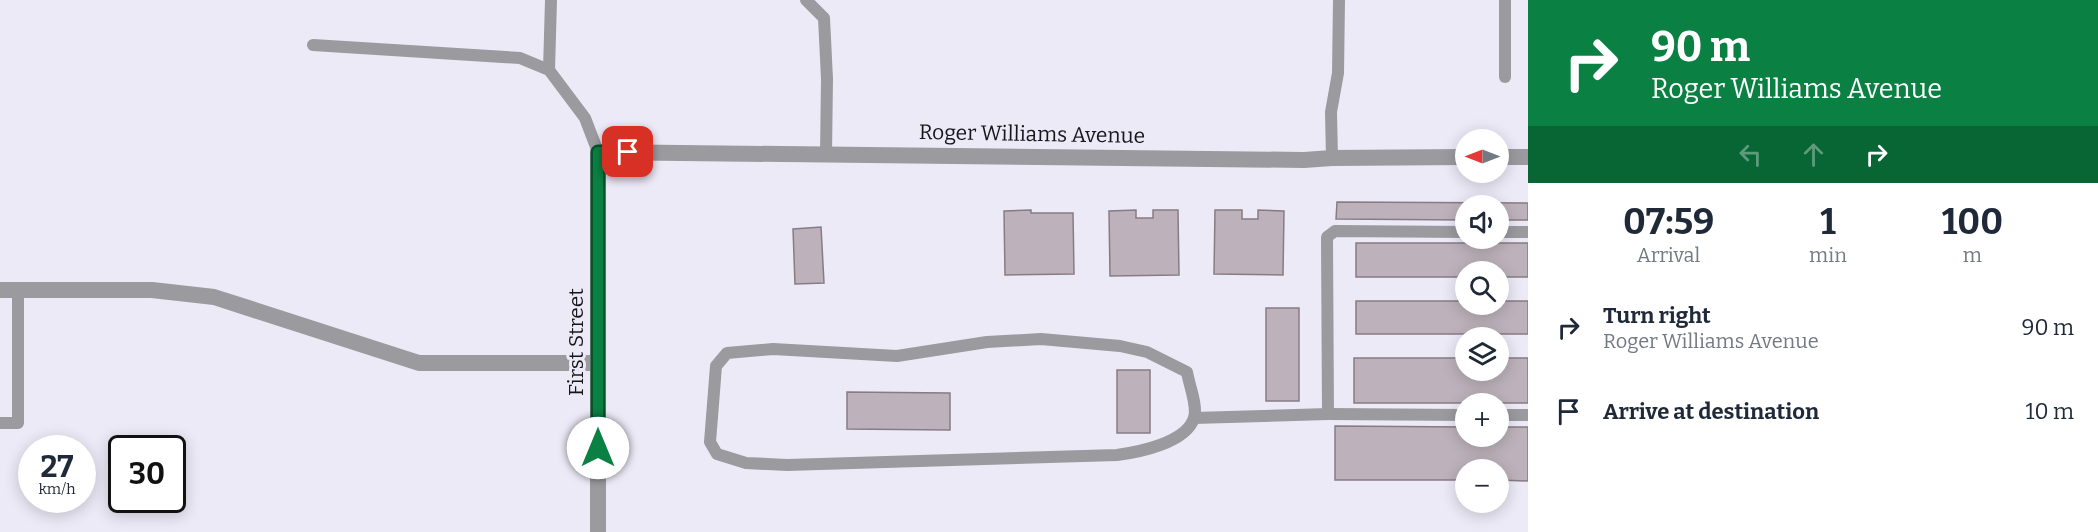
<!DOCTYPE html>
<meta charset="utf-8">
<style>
:root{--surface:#fff;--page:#f2f2f3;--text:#1f2937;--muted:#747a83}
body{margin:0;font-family:Bitter,serif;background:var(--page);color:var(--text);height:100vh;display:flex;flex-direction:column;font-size:22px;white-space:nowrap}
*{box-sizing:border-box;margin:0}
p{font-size:20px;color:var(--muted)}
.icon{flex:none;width:33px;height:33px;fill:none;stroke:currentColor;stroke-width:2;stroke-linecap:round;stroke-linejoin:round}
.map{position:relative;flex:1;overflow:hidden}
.drawer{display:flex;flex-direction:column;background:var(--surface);width:570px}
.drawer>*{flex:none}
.hud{background:#0b8043;color:#fff;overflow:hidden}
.needle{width:39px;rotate:270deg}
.buttons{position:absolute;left:1455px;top:129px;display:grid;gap:12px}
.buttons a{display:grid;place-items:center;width:54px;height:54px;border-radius:50%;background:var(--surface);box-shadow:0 3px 15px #0003;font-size:30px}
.speed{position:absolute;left:18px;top:435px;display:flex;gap:12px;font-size:30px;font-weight:700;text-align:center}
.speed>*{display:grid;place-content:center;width:78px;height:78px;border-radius:50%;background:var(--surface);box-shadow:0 3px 15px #0003;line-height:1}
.speed small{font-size:15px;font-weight:400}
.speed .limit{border:3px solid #111;border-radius:9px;background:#fff;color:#111}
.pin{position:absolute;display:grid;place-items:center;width:51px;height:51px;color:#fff;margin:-26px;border-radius:12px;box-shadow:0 3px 9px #0006}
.me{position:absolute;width:66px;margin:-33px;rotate:0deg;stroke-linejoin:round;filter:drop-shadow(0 0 4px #0008)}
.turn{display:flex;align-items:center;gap:21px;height:126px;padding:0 24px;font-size:27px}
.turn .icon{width:78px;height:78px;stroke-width:2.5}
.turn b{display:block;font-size:42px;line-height:51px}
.lanes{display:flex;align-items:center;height:57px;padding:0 24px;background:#0003;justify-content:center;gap:30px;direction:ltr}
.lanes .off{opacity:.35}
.eta{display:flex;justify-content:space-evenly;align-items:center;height:102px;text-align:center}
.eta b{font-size:36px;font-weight:700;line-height:42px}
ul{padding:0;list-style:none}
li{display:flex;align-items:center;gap:18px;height:84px;padding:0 24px}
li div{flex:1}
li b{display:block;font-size:22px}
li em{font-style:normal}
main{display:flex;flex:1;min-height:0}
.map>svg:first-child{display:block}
.building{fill:#bdb2bb;stroke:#877c84;stroke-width:1.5}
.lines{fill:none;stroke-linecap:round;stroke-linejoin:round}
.service{stroke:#9b9a9f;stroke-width:12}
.minor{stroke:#9b9a9f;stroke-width:16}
.route-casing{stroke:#07532c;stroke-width:15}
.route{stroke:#0b8043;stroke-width:10}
.labels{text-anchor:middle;stroke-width:6;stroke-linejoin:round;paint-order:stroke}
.street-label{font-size:21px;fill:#16161a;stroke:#eceaf7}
</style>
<main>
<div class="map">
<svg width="1528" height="532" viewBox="0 0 1528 532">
<rect width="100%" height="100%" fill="#eceaf7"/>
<g class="building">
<path d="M1337 202 1528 203V220H1498V206H1466V220L1336 219Z"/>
<path d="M1031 210V213H1073L1074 274 1005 275 1004 211Z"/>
<path d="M1136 210V218H1153V210H1178L1179 275 1110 276 1109 211Z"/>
<path d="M1215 210H1242V219H1258V210L1284 211 1283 275 1214 274Z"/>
<path d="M821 227 824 283 795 284 793 229Z"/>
<path d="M1356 243H1528V277H1498V272H1466V277H1356Z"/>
<path d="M1356 301H1466V304H1498V301H1528V334H1356Z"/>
<rect x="1266" y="308" width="33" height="93"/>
<path d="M1354 358H1466V370H1498V358H1528V403H1354Z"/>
<rect x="1117" y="370" width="33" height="63"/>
<path d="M847 392 950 393V430L847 429Z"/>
<path d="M1335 426 1466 427V436H1498V427H1528V481L1498 480V470H1466V480H1335Z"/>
</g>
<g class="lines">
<g class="service">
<path d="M806 0 824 18 827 79 826 154"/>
<path d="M1505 0V77"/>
<path d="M313 45 520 58 549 70 585 118 598 152"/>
<path d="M549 70 551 0"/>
<path d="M1332 158 1331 112 1338 73 1339 0"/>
<path d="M1498 232H1528"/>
<path d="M1041 339 1120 346 1147 352 1187 372C1189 385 1198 406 1194 418 1186 443 1139 452 1117 455L787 465 746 463 717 454 710 442 716 366 727 353 773 349 897 356 987 342Z"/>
<path d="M1328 414 1466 415"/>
<path d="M1498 415H1528"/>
<path d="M1194 418 1328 414 1327 237 1335 231 1466 232"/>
<path d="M0 423H18V290"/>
</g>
<g class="minor">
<path d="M1498 157H1528"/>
<path d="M0 290H152L214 297 419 363H598"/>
<path d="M598 532V152L1304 160 1332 158 1466 157"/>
</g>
</g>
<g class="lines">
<g class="route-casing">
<path id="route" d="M598 448V152H628"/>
</g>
<use href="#route" class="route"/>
</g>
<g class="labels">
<g class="street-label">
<text transform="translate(1032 134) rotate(1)" y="7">Roger Williams Avenue</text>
<text transform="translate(576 342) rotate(-90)" y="7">First Street</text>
</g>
</g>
</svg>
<div class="buttons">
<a><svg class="needle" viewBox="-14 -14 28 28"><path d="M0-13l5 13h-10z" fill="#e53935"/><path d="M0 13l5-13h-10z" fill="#747a83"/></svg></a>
<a><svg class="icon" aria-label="sound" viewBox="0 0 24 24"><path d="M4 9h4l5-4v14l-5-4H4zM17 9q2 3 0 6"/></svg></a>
<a><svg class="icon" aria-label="search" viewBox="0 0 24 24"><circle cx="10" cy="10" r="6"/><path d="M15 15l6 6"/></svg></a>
<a><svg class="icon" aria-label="layers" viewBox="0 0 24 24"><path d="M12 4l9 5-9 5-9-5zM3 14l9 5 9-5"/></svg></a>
<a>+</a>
<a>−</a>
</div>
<div class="speed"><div>27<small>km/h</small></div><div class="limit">30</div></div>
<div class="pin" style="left:628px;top:152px;background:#d93025"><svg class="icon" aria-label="arrive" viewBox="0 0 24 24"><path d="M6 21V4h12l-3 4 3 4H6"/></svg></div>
<svg class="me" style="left:598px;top:448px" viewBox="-20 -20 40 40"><circle r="19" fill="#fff"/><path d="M0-13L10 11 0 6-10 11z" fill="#0b8043"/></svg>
</div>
<section class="drawer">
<div class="hud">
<div class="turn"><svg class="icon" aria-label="right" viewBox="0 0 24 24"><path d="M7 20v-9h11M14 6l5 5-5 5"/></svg><div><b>90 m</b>Roger Williams Avenue</div></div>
<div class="lanes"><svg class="icon off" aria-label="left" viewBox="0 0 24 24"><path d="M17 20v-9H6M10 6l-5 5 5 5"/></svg><svg class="icon off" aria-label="ahead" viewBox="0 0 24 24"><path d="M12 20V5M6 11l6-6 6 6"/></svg><svg class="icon" aria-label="right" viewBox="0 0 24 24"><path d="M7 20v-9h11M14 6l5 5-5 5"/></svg></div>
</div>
<div class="eta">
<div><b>07:59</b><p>Arrival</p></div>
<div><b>1</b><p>min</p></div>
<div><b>100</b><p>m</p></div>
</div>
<ul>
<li><svg class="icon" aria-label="right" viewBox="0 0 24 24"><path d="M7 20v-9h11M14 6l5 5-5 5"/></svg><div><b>Turn right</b><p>Roger Williams Avenue</p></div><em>90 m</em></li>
<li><svg class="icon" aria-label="arrive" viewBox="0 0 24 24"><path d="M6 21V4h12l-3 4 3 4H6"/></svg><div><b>Arrive at destination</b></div><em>10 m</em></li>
</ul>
</section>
</main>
